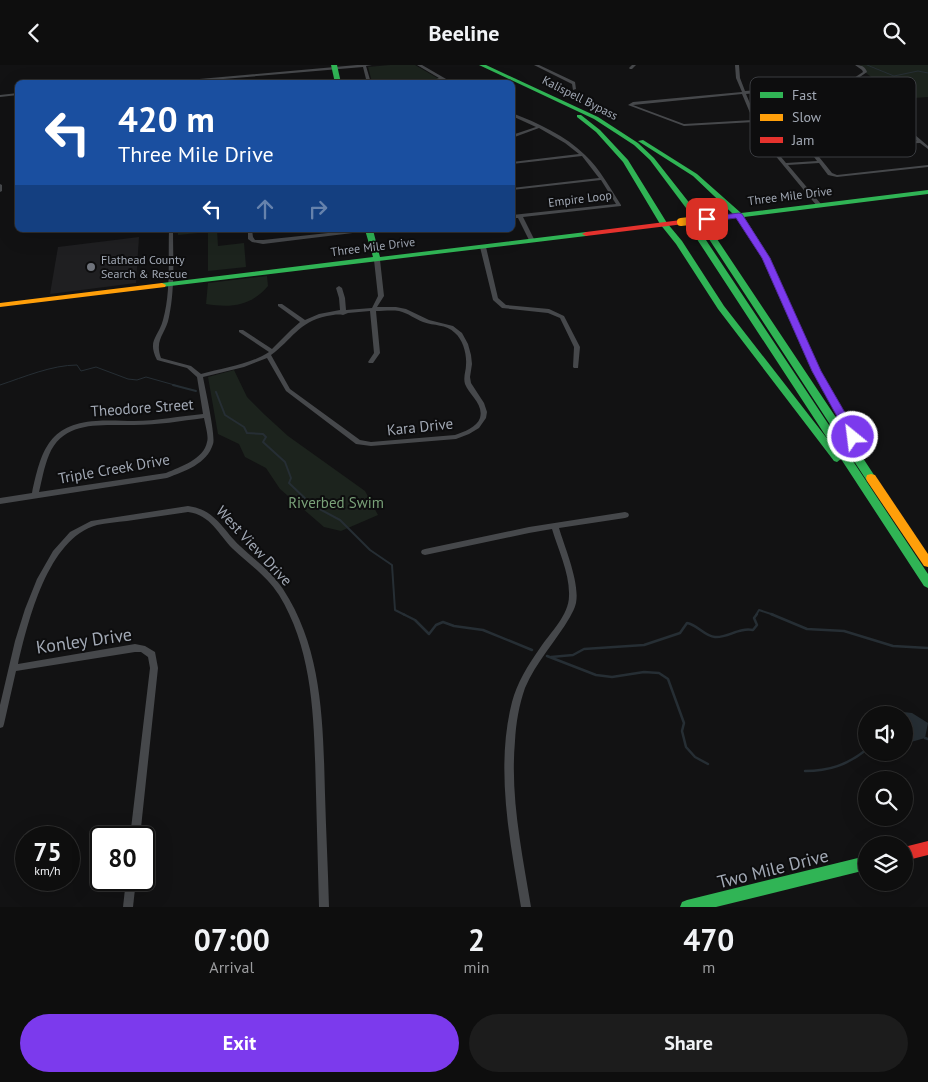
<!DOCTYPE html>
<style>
:root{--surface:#0e0e0e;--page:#1c1c1c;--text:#f1f3f6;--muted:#9b9c9e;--line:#2e2e2e;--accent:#7c3aed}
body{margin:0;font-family:"PT Sans",sans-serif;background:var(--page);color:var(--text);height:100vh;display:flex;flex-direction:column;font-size:19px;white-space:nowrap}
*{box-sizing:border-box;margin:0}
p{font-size:16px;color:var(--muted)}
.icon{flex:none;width:28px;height:28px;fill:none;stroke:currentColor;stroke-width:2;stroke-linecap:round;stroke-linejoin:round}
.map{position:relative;height:842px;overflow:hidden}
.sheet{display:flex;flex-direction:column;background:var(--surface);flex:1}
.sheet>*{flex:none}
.top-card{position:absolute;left:15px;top:15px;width:500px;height:152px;border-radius:8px;box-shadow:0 5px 20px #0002,0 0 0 1px var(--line);background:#1a4fa0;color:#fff;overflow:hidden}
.buttons{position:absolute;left:858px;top:641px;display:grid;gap:10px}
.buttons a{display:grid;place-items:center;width:55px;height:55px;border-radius:50%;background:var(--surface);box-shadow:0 5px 20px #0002,0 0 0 1px var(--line);font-size:25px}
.speed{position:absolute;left:15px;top:761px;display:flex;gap:10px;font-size:25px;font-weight:700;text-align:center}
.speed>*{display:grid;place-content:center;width:65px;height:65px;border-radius:50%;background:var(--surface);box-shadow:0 5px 20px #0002,0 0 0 1px var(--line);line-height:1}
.speed small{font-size:12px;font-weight:400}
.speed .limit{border:2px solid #111;border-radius:8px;background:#fff;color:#111}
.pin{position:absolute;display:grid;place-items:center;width:42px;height:42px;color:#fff;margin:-21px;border-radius:10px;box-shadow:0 2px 8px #0006}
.me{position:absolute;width:55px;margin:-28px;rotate:331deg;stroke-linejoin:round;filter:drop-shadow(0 0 4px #0008)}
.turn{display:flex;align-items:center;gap:18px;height:105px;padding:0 20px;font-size:22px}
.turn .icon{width:65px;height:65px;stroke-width:2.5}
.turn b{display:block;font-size:35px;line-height:42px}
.lanes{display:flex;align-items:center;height:48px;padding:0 20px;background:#0003;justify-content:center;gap:25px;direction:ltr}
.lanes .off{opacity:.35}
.eta{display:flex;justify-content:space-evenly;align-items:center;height:85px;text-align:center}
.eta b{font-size:30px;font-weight:800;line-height:35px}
.primary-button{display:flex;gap:10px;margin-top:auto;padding:10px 20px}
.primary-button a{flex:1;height:58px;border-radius:30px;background:var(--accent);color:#fff;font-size:20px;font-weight:800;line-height:58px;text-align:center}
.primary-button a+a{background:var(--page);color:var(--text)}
header{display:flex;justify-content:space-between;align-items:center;height:65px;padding:0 20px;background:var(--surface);font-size:22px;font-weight:800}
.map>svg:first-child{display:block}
.built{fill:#1f1f21}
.green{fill:#1c231d}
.water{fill:#262e34}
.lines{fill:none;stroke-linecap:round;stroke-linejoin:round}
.stream-far2{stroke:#262e34;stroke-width:1}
.stream-far1{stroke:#262e34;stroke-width:2}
.stream{stroke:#262e34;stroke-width:2.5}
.street{fill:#46484b;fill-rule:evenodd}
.fast{fill:#30b455;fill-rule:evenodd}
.slow{fill:#ff9f0a;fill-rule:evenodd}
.jam{fill:#e5322d;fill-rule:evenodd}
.slow-bridge{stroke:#ff9f0a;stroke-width:8}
.route{fill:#7c3aed;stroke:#51269a}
.poi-dot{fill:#70747c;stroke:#0d0d0e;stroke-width:2}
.labels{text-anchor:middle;stroke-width:4;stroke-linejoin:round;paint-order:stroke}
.far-street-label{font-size:12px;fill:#a2a9b5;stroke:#0d0d0e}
.far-poi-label{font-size:12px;fill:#a2a9b5;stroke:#0d0d0e;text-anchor:start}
.street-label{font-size:15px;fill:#a2a9b5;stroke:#0d0d0e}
.park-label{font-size:15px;fill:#79a178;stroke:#0d0d0e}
.near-street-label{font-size:18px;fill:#a2a9b5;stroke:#0d0d0e}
.key{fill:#0d0d0e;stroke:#3a3c40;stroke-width:1}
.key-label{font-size:14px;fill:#a2a9b5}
</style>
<header><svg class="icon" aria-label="back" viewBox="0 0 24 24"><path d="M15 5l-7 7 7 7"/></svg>Beeline<svg class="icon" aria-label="search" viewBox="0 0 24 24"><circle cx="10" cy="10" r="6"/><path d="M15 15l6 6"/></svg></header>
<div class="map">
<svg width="928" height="842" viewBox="0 0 928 842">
<rect width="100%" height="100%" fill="#121213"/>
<path class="built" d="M139 172 136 218 50 229 58 182Z"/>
<g class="green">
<path d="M390 0H415L439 14 427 17H372L368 2Z"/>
<path d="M860 0H928V32L900 34 866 8V5Z"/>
<path d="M178 165H217L218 181 244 178 246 202 208 206V167L178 170Z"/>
<path d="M267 211 268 221C251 241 231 243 206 239L208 218Z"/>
<path d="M234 305 247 332 265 350 288 371 365 426 378 450 341 466 324 462 280 424 266 403 245 392 239 379 218 369 208 312Z"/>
</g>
<path class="water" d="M903 647 912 648 928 658 925 673 904 679V650H899Z"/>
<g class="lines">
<g class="stream-far2">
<path d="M867 0 894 11 918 6 928 8"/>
<path d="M0 320C24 312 52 300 77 300L81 306 96 302 128 314 137 315 146 312 178 321"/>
</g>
<g class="stream-far1">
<path d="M173 320 196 326"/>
<path d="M216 327 225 350 244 362 247 368 263 369 266 372 263 377 285 397 291 413 289 418 312 440 340 455 370 485 392 500 395 545 405 550"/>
<path d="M756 550 759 545 774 550"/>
</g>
<g class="stream">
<path d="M403 549 415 555 429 569 436 560 443 557 454 561 483 565 532 585"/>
<path d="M771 549 807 564 844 566 893 581 928 583"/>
<path d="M547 591 596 610 612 612 644 607 659 608 668 614 684 658 682 666 686 682 695 692 708 699"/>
<path d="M551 592 573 590 584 584 644 580 680 568 687 558C698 560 704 571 715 572 728 573 739 562 753 565L757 560 754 553 757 549"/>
<path d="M925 673 928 674"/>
<path d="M805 706C829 706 847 700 866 685"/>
</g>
<g class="street">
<path d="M357 0H372L366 1 371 18H367L363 2 176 18H154Z"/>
<path d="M417 0H422L453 18H447L442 15 434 18H427L439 13Z"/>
<path d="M534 0H539L575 17 576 24 573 25 572 19Z"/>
<path d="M632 0H636L632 4H630L629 3Z"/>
<path d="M735 0H739L740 13 745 26 794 22 802 24 830 52 828 53 758 57 763 70 786 98 817 96 806 81 808 80 917 76 852 20 851 15 863 7 862 5 855 0C861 0 865 1 867 7L854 16 855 19 928 81V84L920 78 811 82 832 108 837 110 928 100V102L837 112 828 110 819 98 788 100 821 139V140L819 141H817L759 71 754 57 684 61 628 40 633 37 742 27 736 13ZM794 24 800 26 825 51 757 55 746 29ZM742 29 753 55 684 59 633 40Z"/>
<path d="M18 28V30L0 32V30Z"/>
<path d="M512 48C538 58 566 71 585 90 600 104 610 123 621 140V141L523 152 535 176 534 177H530L518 153H512V150L616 139 601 115 512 125V123L599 113 582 91 512 99V97L579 89 565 78 539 63 512 73V70L536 62 512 51Z"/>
<path d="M0 119 2 120V126L0 127Z"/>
<path d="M169 165H173C173 194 175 224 169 252 166 269 154 274 161 293L191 301 201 309C223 303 249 300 269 287L239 267V265H243L272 284 291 265 300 257 278 241V239H282L305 255 319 249 340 245 339 233 336 223 339 221 342 223 345 233 346 245 372 243 378 231 374 195 377 193 380 195 384 231 377 242H396L406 244 429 255 453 261 462 268 468 279 471 290 472 299 470 312 471 318 484 338 487 347 486 353 479 363 469 369 456 374 371 381 356 379 286 326 267 293 244 302 203 312C205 323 216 372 213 379 207 399 185 406 167 413L0 439V433L32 428C41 387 48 359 96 356 109 355 122 356 134 356 157 356 180 351 203 349L197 312 187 303 157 295C147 275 158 273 163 255 171 226 168 195 169 165ZM370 246 374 288 368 297 369 298H373L380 288 376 246C383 246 391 245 399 246 408 248 415 254 423 257 434 261 446 259 455 268 463 275 467 289 466 300 466 306 463 312 465 319 469 330 484 339 480 353 477 362 464 367 455 370L371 377 360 375 290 324 271 290C292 275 298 257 327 251 333 250 338 249 343 250L348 248ZM204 353C205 359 209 372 207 377 204 394 180 402 166 408L39 427C42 415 44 402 49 390 64 354 103 361 134 360 158 360 181 356 204 353Z"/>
<path d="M248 165H252L253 172 255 175H263L356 165H371L369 166 263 179 252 177 248 174Z"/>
<path d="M483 180 486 182 498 233 506 240 549 244 564 251 580 282 578 303H574L573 302 574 282 560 253 548 248 502 243 493 235 480 182Z"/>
<path d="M188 441C216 445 222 464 240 481 255 495 272 507 283 524 323 585 323 659 325 729 326 766 328 804 329 842H319C318 804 317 766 316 728 314 661 315 589 279 530 267 511 249 499 233 484 218 469 211 450 188 447 168 450 147 453 127 456 117 457 106 458 97 460 48 473 28 556 18 599L135 579 145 581 155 587 158 603 140 772H130L150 603 148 592 141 587H135L16 606 4 659 3 662 0 663V640L15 576 25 544 37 514 53 486 70 467 91 456Z"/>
<path d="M625 447 628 448 629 450 628 452 625 453 559 463C565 483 580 518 576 538 575 543 572 548 570 552 556 576 536 597 525 623 519 640 516 658 515 676 510 732 522 787 531 842H521C510 776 495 704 512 637 517 618 528 600 540 583 550 568 569 550 569 531 570 509 558 484 552 464L529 468 425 490 422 489 421 487 422 485 425 484 529 462Z"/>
<path d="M126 815H136L133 842H123Z"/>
</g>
<g class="fast">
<path d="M331 0H337L341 18H335Z"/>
<path d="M479 0H486L598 52 638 78 654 93 713 168 847 369 812 306 762 193 737 152 704 156 703 154 707 152 733 149 693 111 638 76 643 75 697 109 741 148 928 125V129L744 152 770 193 820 306 865 384 863 386 859 387 876 413 875 416H867L707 171 650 95 634 80 594 54Z"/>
<path d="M577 50H581L600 65 628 95 667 158 682 176 724 241 829 376 689 162 696 160 928 509V523L924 521 841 394 837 397 834 396 718 244 676 179 660 159 623 97 596 67 577 52Z"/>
<path d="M365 165H373L380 192 586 167 590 169 586 171 162 222 158 220 162 218 373 192Z"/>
<path d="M866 791V805L716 842H680L682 837 687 835Z"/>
</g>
<g class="slow">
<path d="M162 218 166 220 165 222 0 242V238Z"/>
<path d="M871 409 875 410 928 489V502L924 501 867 416 866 413 867 410Z"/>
</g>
<g class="jam">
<path d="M681 155 685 157 684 159 586 171 582 169 586 167Z"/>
<path d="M928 776V790L904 796V782Z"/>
</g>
<path class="slow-bridge" d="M681 157 707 154"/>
</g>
<path class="route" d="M739 148 742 149 770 193 821 306 859 372 857 375H850L812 306 762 193 736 153 707 157 703 154 707 152Z"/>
<circle class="poi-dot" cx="91" cy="202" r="5"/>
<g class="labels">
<g class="far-street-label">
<text transform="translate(580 33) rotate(27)" y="4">Kalispell Bypass</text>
<text transform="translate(790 131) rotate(-7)" y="4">Three Mile Drive</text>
<text transform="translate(580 134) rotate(-7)" y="4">Empire Loop</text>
<text transform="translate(373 182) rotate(-7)" y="4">Three Mile Drive</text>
</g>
<g class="far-poi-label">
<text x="101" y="199">Flathead County<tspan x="101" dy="14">Search &amp; Rescue</tspan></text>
</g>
<g class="street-label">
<text transform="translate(142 343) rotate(-4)" y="5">Theodore Street</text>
<text transform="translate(420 362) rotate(-6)" y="5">Kara Drive</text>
<text transform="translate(114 404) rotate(-10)" y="5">Triple Creek Drive</text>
<text transform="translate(254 481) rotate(47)" y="5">West View Drive</text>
</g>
<g class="park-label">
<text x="336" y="443">Riverbed Swim</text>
</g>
<g class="near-street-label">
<text transform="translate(84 576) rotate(-8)" y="6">Konley Drive</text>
<text transform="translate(773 804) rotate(-14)" y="6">Two Mile Drive</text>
</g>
</g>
<rect x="750" y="12" width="166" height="80" rx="8" class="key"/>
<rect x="760" y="27" width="23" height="6" fill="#30b455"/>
<rect x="760" y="49" width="23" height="7" fill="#ff9f0a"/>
<rect x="760" y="72" width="23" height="6" fill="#e5322d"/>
<g class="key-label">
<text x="792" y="35">Fast</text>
<text x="792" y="57">Slow</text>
<text x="792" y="80">Jam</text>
</g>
</svg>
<div class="buttons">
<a><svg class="icon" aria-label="sound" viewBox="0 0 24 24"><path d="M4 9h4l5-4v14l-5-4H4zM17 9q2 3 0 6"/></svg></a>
<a><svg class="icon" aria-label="search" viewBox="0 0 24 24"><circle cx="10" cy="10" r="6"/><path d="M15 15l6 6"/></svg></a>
<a><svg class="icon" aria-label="layers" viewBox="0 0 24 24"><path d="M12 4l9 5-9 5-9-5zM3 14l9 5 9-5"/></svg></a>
</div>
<div class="speed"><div>75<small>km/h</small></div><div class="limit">80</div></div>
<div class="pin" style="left:707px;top:154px;background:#d93025"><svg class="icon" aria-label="arrive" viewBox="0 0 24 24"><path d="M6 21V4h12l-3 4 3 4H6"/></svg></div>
<svg class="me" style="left:853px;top:372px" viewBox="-20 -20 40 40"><circle r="17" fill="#7c3aed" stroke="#fff" stroke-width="3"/><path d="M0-11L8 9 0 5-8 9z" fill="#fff"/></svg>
<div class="top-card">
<div class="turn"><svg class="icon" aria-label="left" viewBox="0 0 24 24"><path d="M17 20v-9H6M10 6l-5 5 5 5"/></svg><div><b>420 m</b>Three Mile Drive</div></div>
<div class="lanes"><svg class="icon" aria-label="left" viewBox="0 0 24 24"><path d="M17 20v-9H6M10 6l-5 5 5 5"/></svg><svg class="icon off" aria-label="ahead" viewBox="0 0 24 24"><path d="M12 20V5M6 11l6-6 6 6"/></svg><svg class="icon off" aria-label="right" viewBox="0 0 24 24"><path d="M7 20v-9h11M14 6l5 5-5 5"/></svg></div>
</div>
</div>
<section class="sheet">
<div class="eta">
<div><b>07:00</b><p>Arrival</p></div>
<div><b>2</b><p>min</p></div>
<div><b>470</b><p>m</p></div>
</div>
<div class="primary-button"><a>Exit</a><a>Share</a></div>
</section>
